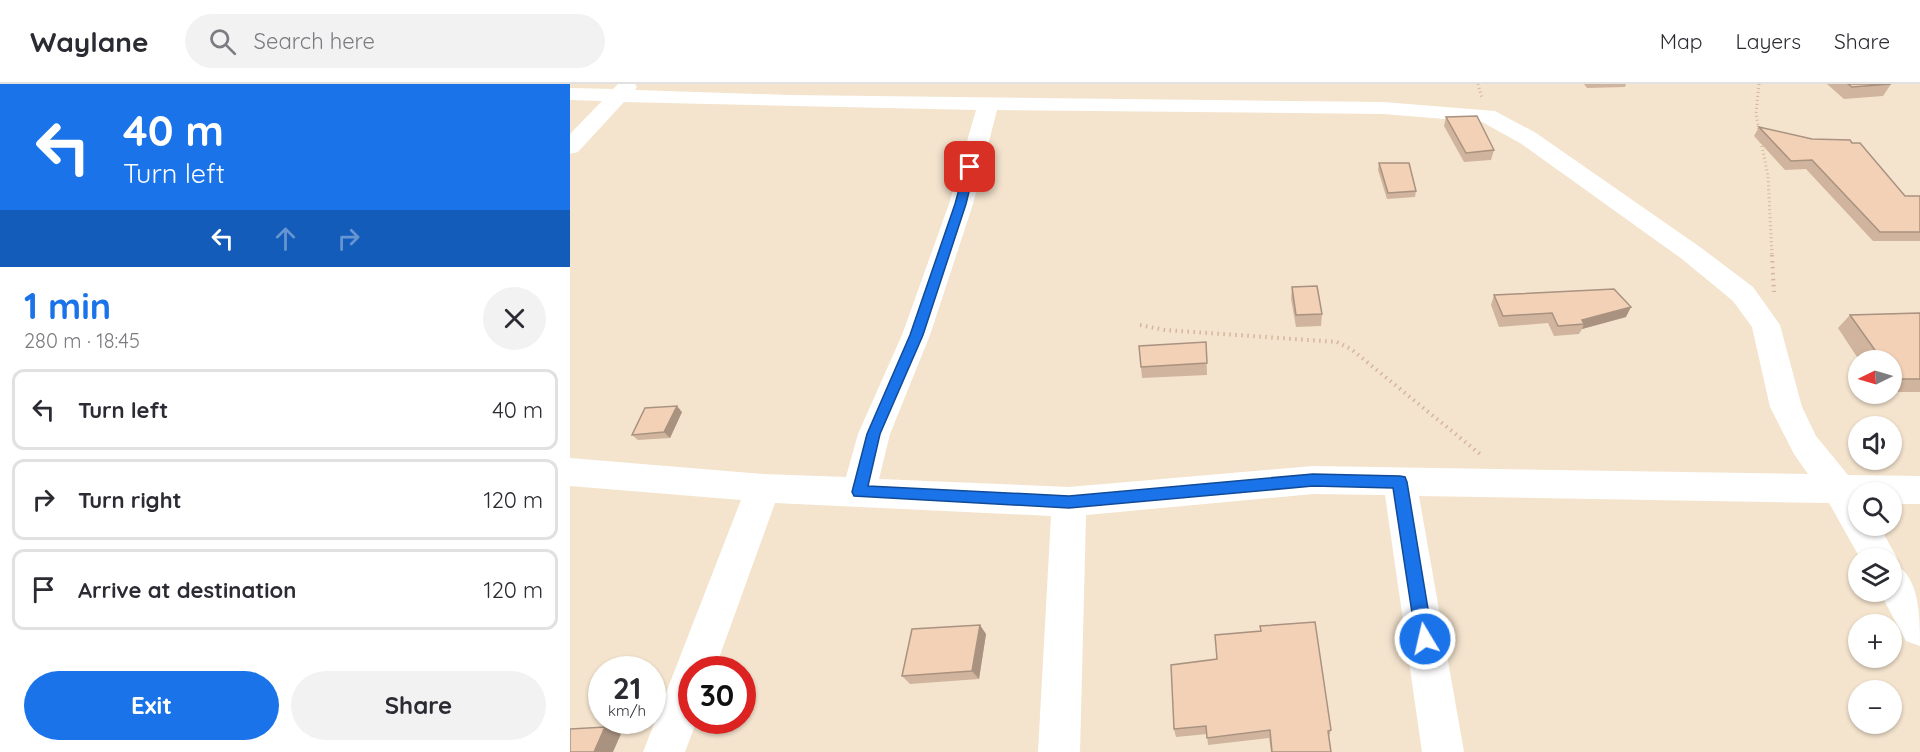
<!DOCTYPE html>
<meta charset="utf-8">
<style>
:root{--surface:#fff;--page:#f2f2f3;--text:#2b2b33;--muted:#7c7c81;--line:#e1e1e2;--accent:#1a73e8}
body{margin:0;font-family:Quicksand,sans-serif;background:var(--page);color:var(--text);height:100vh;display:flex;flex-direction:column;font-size:22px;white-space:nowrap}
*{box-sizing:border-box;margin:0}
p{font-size:20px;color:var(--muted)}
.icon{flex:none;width:33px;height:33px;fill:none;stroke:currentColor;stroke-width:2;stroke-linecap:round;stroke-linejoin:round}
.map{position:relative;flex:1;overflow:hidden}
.drawer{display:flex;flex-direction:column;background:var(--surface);width:570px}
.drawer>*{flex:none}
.top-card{background:#1a73e8;color:#fff;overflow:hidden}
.needle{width:39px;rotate:265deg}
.buttons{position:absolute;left:1278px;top:266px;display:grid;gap:12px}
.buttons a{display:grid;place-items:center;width:54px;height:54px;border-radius:50%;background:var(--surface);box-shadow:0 2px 4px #0004;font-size:30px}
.speed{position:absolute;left:18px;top:572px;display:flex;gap:12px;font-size:30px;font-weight:700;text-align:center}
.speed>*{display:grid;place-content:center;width:78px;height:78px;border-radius:50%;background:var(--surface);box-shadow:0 2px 4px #0004;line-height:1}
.speed small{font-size:15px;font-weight:400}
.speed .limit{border:9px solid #d22;background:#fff;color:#111}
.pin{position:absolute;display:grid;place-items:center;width:51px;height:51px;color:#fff;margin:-26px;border-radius:12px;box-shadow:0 3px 9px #0006}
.me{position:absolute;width:66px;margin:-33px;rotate:351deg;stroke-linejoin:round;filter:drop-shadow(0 0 4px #0008)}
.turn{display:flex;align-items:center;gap:21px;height:126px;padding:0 24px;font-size:27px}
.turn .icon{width:78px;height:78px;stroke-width:2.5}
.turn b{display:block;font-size:42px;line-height:51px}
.lanes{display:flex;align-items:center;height:57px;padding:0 24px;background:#0003;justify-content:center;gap:30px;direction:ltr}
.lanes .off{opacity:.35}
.round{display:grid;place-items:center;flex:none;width:63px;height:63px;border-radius:32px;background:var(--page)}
.head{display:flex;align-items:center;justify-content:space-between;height:102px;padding:0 24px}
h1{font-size:36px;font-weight:800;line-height:45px;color:var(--accent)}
.button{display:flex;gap:12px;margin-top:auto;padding:12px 24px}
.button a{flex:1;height:69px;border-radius:36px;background:var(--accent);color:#fff;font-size:24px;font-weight:800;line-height:69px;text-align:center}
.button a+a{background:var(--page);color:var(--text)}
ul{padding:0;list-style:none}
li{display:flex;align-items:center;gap:18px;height:81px;margin:0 12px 9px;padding:0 12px;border:3px solid var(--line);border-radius:12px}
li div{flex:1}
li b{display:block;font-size:22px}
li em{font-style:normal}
header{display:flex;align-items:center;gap:36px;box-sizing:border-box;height:84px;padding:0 30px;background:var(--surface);border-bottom:2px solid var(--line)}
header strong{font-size:28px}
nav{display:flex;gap:33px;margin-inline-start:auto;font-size:21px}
.search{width:420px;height:54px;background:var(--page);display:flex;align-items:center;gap:15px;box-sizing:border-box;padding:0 21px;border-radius:33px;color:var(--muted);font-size:22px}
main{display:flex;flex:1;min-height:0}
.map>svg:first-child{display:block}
.residential{fill:#f4e4ce;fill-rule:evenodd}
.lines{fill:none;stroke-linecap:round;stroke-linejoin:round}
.path-far1{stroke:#d6b49b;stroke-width:3;stroke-dasharray:1 3;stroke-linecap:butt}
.path{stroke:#d6b49b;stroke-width:4;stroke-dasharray:1.5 4.5;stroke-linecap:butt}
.minor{fill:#fff;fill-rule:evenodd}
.wall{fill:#d0b49d}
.shaded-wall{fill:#a99280}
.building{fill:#f2d1b7;stroke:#a99280;stroke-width:1.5}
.route{fill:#1a73e8;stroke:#114b97;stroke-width:1.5}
</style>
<header>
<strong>Waylane</strong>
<div class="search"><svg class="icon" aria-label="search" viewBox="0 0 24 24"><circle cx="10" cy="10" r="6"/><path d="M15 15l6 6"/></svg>Search here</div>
<nav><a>Map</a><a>Layers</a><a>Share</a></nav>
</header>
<main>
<section class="drawer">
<div class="top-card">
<div class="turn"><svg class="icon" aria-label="left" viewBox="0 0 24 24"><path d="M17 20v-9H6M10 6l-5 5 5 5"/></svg><div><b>40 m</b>Turn left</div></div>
<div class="lanes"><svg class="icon" aria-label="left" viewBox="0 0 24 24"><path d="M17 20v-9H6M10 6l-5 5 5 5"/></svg><svg class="icon off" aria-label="ahead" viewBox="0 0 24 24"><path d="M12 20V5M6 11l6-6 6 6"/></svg><svg class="icon off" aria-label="right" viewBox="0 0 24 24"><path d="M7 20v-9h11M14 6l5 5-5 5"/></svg></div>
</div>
<div class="head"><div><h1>1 min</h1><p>280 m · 18:45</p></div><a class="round"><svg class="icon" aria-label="close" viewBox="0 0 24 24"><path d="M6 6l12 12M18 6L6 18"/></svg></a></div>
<ul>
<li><svg class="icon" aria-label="left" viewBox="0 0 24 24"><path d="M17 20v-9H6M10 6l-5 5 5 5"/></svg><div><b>Turn left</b></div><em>40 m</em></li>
<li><svg class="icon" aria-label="right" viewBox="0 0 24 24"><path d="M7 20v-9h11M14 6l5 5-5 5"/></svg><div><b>Turn right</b></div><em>120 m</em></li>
<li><svg class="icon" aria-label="arrive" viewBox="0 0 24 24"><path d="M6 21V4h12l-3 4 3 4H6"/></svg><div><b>Arrive at destination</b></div><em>120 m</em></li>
</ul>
<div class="button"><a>Exit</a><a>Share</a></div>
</section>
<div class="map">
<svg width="1350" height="668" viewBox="0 0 1350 668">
<rect width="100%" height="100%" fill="#fcf2df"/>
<path class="residential" d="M0 0H1350V668H0ZM1288 276H1322V309H1288ZM1288 342H1322V375H1288ZM1288 408H1322V441H1288ZM1288 474H1322V507H1288ZM1288 540H1322V573H1288ZM32 585H82V636H32ZM122 585H172V636H122ZM1288 606H1322V639H1288Z"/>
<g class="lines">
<g class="path-far1">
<path d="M908 0 912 14"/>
<path d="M1189 0 1186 29 1189 48"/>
<path d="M1191 58 1198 92 1202 173"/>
</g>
<g class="path">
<path d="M1202 171 1204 208"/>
<path d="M570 241 595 246 767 258 781 265 910 370"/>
</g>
<path class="minor" d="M48 0H65L67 3 65 6 219 11 813 18 925 27 966 49 1130 163 1183 203 1210 241 1232 323 1246 352 1278 391 1350 392V420H1322V408H1288V441H1309L1327 474 1324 480C1350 492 1350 534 1350 562L1336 557 1309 507H1322V474H1290L1259 419 849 412 894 668H852L815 411 743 410 516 431 510 668H468L481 432 205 419 145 585H122V636H127L115 668H73L171 416 0 402V374L193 390 276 393 288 350 332 251 379 120 406 26 54 18 8 68 0 70V50L32 17 0 16V4L43 5ZM427 26 813 30 912 38 950 59 1112 175 1163 217 1182 243 1200 323 1224 370 1238 390 743 382 499 403 309 395 320 350 360 251 403 120Z"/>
</g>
<g class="wall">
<path d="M1014 0H1056L1055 3 1017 4Z"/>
<path d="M1257 0H1321L1313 12 1274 15Z"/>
<path d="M876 33 924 66 921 76 894 78 874 42Z"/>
<path d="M1189 43 1335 112H1350V157H1303L1236 85 1215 86 1184 52Z"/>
<path d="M809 79 846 107 845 113 817 115 808 86Z"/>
<path d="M722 203 752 230 751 242 726 243 721 215Z"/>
<path d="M924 211 1056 233 1012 245 1009 250 984 252 978 239 929 243 921 221Z"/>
<path d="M1350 229V308H1322V276H1289L1268 244 1280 231Z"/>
<path d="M636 258 637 291 572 294 571 283Z"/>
<path d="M112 328 100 354 68 356 62 351Z"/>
<path d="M690 542 761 646 759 652 761 668H701L699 654 638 661 637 650 606 653 604 645 647 575 690 547Z"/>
<path d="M416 550 409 595 340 600 332 592Z"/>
</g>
<g class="shaded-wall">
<path d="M1061 223 1056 233 1012 245 1014 240 1012 236Z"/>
<path d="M107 322 112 328 100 354 94 348Z"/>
<path d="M410 541 416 550 409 595 402 587Z"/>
<path d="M35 643 51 650 43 668H24Z"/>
</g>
<g class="building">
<path d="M1278 0H1321L1282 3Z"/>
<path d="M907 32 924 66 896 69 876 33Z"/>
<path d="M1189 43 1242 55 1280 56 1282 59H1290L1335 112H1350V148H1310L1242 76 1221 77Z"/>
<path d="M809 79H839L846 107 818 109Z"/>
<path d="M747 202 752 230 726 231 722 203Z"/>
<path d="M1044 205 1061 223 1012 236 1014 240 988 242 982 229 933 232 924 211Z"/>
<path d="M1350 229V295H1325L1322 290V276H1312L1280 231Z"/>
<path d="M636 258 637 279 571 283 569 262Z"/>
<path d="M107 322 94 348 62 351 75 324Z"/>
<path d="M745 538 761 646 758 647 761 668H702L700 646 637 654 636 642 604 645 601 581 647 575 645 551 691 547 690 542Z"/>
<path d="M410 541 402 587 332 592 342 545Z"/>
<path d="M35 643 24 668H0V645Z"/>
</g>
<path class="route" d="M400 80 405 83 396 120 353 251 310 350 298 402 499 412 743 390 830 392 835 393 837 398 863 555 861 561 855 563 849 561 846 555 823 404 743 402 499 424 284 412 282 408 297 350 340 251 385 120 395 83Z"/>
</svg>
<div class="buttons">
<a><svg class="needle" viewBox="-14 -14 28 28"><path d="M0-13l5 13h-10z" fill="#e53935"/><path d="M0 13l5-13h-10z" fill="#7c7c81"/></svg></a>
<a><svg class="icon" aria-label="sound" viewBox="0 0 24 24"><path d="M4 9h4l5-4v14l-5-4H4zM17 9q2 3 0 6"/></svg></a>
<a><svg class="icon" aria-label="search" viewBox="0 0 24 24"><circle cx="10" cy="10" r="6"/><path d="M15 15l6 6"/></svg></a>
<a><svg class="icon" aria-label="layers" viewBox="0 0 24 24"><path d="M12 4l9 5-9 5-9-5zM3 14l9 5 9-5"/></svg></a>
<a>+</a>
<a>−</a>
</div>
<div class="speed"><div>21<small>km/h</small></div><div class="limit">30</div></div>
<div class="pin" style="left:400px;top:83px;background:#d93025"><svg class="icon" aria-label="arrive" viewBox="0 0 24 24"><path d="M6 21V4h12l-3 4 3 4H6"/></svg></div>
<svg class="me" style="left:855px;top:555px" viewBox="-20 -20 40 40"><circle r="17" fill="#1a73e8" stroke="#fff" stroke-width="3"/><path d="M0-11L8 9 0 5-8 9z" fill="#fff"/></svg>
</div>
</main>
